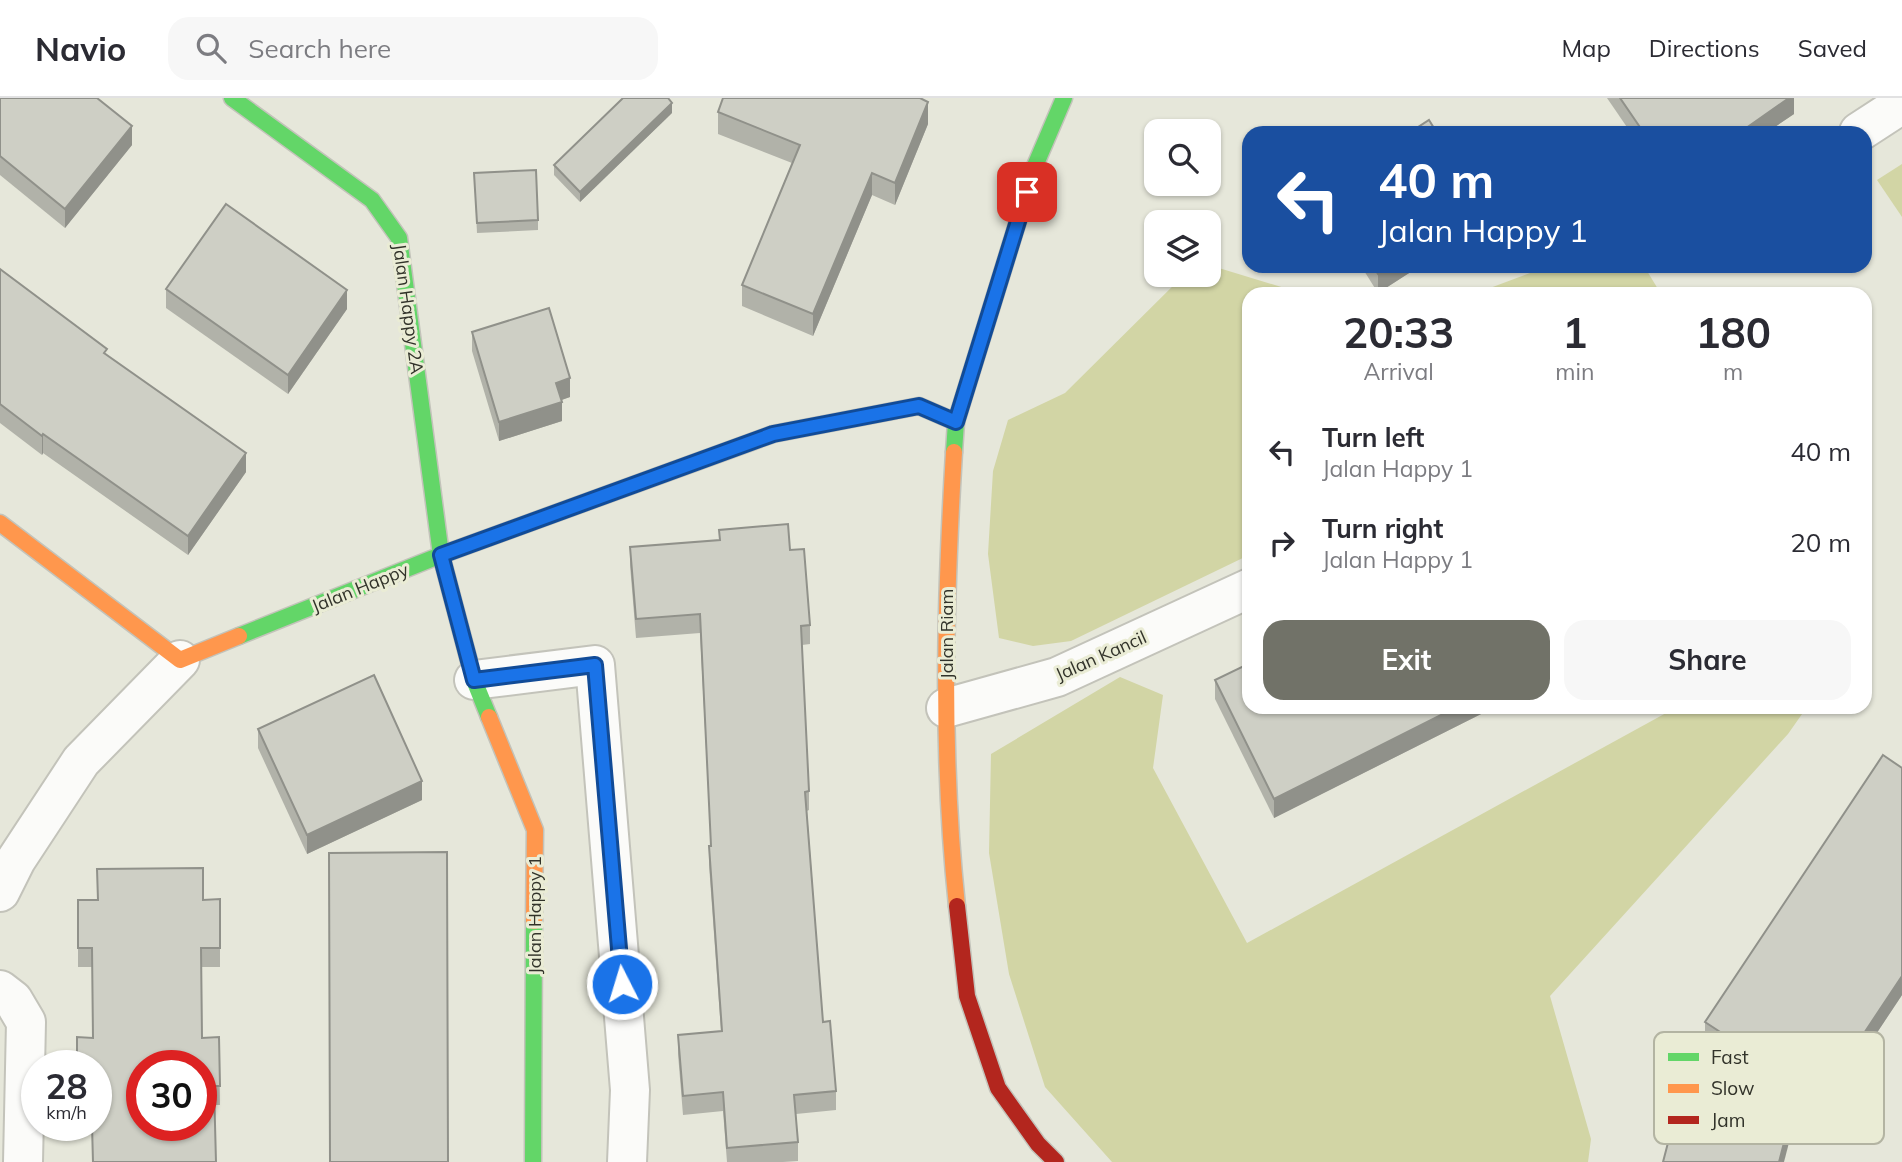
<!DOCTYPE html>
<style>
:root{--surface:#fff;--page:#f7f7f7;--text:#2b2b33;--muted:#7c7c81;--line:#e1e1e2;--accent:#717268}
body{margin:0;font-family:Mulish,sans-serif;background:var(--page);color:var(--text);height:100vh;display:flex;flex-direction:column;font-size:26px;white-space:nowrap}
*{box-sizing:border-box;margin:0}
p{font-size:23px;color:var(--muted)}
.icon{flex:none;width:38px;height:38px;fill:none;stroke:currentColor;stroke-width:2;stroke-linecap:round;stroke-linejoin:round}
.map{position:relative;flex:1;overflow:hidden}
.drawer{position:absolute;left:1242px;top:189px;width:630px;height:427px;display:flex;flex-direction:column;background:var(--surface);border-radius:21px;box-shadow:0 2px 5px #0004}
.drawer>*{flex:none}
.hud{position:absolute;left:1242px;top:28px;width:630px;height:147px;border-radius:21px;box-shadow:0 2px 5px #0004;background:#1a4fa0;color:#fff;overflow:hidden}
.controls{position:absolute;left:1144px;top:21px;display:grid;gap:14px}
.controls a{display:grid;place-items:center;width:77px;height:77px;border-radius:14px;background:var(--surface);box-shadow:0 2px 5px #0004;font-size:35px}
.speed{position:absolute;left:21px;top:952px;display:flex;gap:14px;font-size:35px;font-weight:700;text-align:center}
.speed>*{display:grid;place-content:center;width:91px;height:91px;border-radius:50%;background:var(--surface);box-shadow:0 2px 5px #0004;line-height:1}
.speed small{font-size:18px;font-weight:400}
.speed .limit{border:10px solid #d22;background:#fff;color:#111}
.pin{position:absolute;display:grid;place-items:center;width:60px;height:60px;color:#fff;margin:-30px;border-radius:14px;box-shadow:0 4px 10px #0006}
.me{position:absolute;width:77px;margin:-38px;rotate:355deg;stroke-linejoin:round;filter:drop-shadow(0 0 5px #0008)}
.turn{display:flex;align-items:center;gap:24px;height:147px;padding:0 21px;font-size:32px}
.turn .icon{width:91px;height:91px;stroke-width:2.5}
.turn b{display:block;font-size:49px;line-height:60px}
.eta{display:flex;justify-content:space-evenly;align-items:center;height:119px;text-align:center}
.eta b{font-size:42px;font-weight:700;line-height:49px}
.cta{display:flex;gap:14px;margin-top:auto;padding:14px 21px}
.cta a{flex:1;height:80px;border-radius:21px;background:var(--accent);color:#fff;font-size:28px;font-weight:700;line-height:80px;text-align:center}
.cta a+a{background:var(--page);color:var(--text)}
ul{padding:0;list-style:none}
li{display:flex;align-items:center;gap:21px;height:91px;padding:0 21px}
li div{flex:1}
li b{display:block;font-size:26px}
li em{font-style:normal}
header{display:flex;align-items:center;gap:42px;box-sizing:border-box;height:98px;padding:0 35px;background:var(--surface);border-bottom:2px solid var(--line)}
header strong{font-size:33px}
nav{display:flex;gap:38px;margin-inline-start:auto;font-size:24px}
.search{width:490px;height:63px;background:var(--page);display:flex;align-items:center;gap:18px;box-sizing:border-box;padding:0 24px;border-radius:21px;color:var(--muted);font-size:26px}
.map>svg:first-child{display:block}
.green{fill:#d2d5a5}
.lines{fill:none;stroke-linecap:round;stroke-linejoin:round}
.street-casing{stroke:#c3c3ba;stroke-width:42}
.fast-casing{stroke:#c3c3ba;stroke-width:19}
.slow-casing{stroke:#c3c3ba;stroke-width:19}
.jam-casing{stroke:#c3c3ba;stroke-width:19}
.street{stroke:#fbfbf9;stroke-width:38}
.fast{stroke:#63d668;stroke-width:16}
.slow{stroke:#ff974d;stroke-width:16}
.jam{stroke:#b3261e;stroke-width:16}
.wall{fill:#b1b2a9}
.shaded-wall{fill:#90918a}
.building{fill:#cecfc5;stroke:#90918a;stroke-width:2;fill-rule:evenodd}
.route-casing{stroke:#114b97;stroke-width:18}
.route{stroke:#1a73e8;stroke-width:12}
.labels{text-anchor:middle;stroke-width:6;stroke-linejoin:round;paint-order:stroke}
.street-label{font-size:18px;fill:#32332a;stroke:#eaecd5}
.key{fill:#eaecd5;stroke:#b3b4a2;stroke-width:2}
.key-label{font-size:19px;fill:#32332a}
</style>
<header>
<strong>Navio</strong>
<div class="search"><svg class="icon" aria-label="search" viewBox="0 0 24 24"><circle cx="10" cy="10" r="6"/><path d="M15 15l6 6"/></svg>Search here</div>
<nav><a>Map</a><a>Directions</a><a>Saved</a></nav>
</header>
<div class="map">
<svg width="1902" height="1064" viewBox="0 0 1902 1064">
<rect width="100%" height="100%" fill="#e6e7da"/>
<g class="green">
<path d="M1902 66V119L1877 82Z"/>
<path d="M1209 167 1304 196H1250L1249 457 1071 543 1033 548 999 540 988 456 993 373 1008 322 1065 295 1184 177H1209Z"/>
<path d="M1549 168H1644L1661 196H1474Z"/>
<path d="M1120 579 1163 597 1153 670 1247 845 1677 609H1807L1788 636 1550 898 1591 1041 1588 1064H1112L1045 989 1009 876 989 755 991 656Z"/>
</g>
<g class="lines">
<g class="street-casing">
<g id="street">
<path d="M1859 34 1902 6"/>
<path d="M474 582 595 567 630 992 627 1064"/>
<path d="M946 610 1057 579 1250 490"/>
<path d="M0 794 16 762 81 663 180 562"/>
<path d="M0 892 13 902 26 924 23 1064"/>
</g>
</g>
<g class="fast-casing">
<g id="fast">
<path d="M232 0 372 102 399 140 441 457 474 582 489 619"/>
<path d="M954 354 956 324 1035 68 1064 0"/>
<path d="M239 538 441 457 773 336 919 308 956 324"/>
<path d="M533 1064 534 823"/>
</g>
</g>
<g class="slow-casing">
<g id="slow">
<path d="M954 354C945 504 941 658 957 808"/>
<path d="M0 425 180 562 239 538"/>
<path d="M489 619 535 732 534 823"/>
</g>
</g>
<g class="jam-casing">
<path id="jam" d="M957 808 967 898 998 990 1038 1046 1056 1064"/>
</g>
<use href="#street" class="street"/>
<use href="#fast" class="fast"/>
<use href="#slow" class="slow"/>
<use href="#jam" class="jam"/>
</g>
<g class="wall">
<path d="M0 0 132 47 65 130 0 77Z"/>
<path d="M1607 0H1794V16L1766 35H1631Z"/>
<path d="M718 14 928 26 895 107 872 97 813 238 742 208V187L792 65 718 36Z"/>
<path d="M672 15 580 104 554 77V67Z"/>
<path d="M474 75 538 122V132L477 135Z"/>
<path d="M1361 168H1420L1378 195Z"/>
<path d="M0 171 107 257 246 374 188 457 43 355 42 357 0 325Z"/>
<path d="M166 191 347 211 288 296 166 210Z"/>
<path d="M472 234 570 299 561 302 562 323 499 343 472 253Z"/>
<path d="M719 432 790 452 810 527V546L802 547 809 693V712L807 713 823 924 836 993V1012L796 1016 798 1044V1063L783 1064H727L723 1013 683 1017 678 956V937L721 933 709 767V748H711L700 535 636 540 630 467V449L719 442Z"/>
<path d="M1215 582 1495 609 1274 720 1215 601Z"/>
<path d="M258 631 422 702 307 756 258 650Z"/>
<path d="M1902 670V897L1821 1019 1705 943V924Z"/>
<path d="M220 801V869H202V940L219 939 220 1007H215L93 940 92 869H78V802Z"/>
</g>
<g class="shaded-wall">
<path d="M1789 0H1794V16L1766 35H1739Z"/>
<path d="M928 4V26L895 107V85Z"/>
<path d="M672 5V15L580 104V94Z"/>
<path d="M132 28V47L65 130V111Z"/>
<path d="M872 75V97L813 238V216Z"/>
<path d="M1391 168H1420L1378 195V176Z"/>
<path d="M347 192V211L288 296V277Z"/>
<path d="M570 280V299L556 304V285Z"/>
<path d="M562 304V323L499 343V324Z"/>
<path d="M43 336V355L42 357V338Z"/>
<path d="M246 355V374L188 457V438Z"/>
<path d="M1457 609H1495L1274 720V701Z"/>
<path d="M422 683V702L307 756V737Z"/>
<path d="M1902 878V897L1821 1019V1000Z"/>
<path d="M1792 1014V1033L1784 1064H1779Z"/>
</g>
<g class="building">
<path d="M0 0H97L132 28 65 111 0 58Z"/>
<path d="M623 0H668L672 5 580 94 554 67Z"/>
<path d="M723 0H920L928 4 895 85 872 75 813 216 742 187 800 47 718 14Z"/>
<path d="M1620 0H1789L1739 35H1644Z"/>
<path d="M1429 22 1437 35H1409Z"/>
<path d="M536 72 538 122 477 125 474 75Z"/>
<path d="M226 106 347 192 288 277 166 191Z"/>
<path d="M1373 168H1391L1378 176Z"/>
<path d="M0 171 107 251 104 255 246 355 188 438 43 336 42 338 0 306Z"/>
<path d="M549 210 570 280 556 285 562 304 499 324 472 234Z"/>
<path d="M788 426 790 452 804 451 810 527 801 528 809 693 805 694 823 924 830 923 836 993 794 997 798 1044 727 1050 723 994 683 998 678 937 722 933 709 748H711L700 516 636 521 630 449 720 442 719 432Z"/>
<path d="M1250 565V609H1457L1274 701 1215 582Z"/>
<path d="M374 577 422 683 307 737 258 631Z"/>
<path d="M1883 657 1902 670V878L1821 1000 1705 924Z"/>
<path d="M447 754 448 1064H330L329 755Z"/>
<path d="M203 770V802L220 801V850H201L202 940 219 939 220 988H214L216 1064H93L92 1027H96V968H77V939L93 940 92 850H78V802H98L97 771ZM142 968H201V1027H142Z"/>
<path d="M1683 987 1792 1014 1779 1064H1663Z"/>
</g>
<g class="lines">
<g class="route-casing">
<path id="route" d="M622 886 595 567 474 582 441 457 773 336 919 308 956 324 1027 94"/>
</g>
<use href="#route" class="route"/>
</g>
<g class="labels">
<g class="street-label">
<text transform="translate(408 211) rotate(82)" y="6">Jalan Happy 2A</text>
<text transform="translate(360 490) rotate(-22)" y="6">Jalan Happy</text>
<text transform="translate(947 536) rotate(-90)" y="6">Jalan Riam</text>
<text transform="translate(1101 558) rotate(-24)" y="6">Jalan Kancil</text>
<text transform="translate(535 817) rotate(-90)" y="6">Jalan Happy 1</text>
</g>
</g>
<rect x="1654" y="934" width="230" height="112" rx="10" class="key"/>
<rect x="1668" y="955" width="31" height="8" fill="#63d668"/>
<rect x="1668" y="986" width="31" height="9" fill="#ff974d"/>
<rect x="1668" y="1018" width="31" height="8" fill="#b3261e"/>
<g class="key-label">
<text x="1711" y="966">Fast</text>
<text x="1711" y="997">Slow</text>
<text x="1711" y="1029">Jam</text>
</g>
</svg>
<div class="controls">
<a><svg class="icon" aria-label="search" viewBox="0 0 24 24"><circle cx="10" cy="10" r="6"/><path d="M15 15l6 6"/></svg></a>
<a><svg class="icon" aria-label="layers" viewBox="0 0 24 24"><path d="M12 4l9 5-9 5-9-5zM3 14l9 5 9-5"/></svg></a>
</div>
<div class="speed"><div>28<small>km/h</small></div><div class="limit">30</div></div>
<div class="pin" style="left:1027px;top:94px;background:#d93025"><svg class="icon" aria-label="arrive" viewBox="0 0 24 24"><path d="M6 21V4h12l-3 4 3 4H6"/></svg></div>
<svg class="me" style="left:622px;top:886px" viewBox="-20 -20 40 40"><circle r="17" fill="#1a73e8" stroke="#fff" stroke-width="3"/><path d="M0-11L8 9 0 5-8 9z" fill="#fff"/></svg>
<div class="hud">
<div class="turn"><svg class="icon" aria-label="left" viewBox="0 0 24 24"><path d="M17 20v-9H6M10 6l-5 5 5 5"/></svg><div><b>40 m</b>Jalan Happy 1</div></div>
</div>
<section class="drawer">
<div class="eta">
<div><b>20:33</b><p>Arrival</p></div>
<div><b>1</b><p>min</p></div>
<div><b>180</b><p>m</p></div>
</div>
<ul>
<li><svg class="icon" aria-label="left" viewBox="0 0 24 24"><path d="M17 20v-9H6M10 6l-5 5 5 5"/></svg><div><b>Turn left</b><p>Jalan Happy 1</p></div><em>40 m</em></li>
<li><svg class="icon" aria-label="right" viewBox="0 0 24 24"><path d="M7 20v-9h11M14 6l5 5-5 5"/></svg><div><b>Turn right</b><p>Jalan Happy 1</p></div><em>20 m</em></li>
</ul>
<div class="cta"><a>Exit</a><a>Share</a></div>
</section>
</div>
